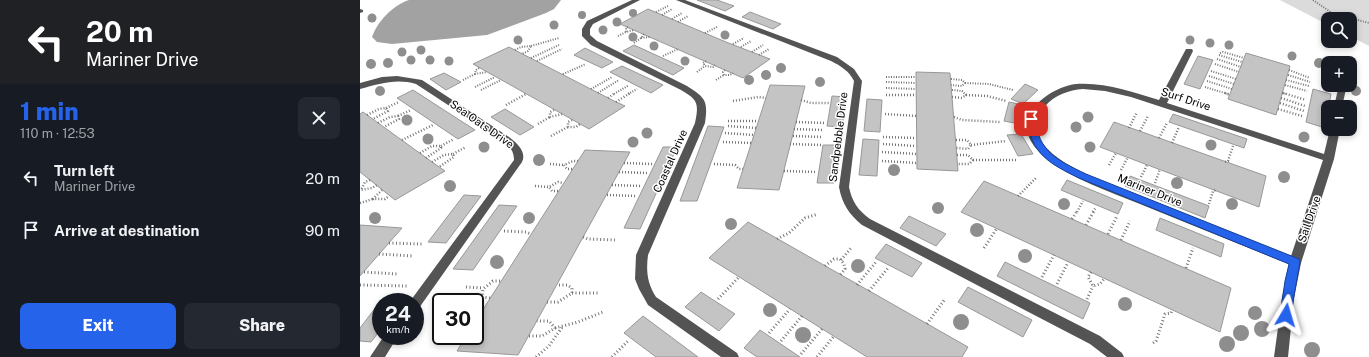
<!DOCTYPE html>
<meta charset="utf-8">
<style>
:root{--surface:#171b24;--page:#242831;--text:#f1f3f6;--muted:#9ea1a6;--accent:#2563eb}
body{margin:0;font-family:"Public Sans",sans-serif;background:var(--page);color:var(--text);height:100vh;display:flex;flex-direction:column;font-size:15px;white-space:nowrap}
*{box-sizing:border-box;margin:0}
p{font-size:13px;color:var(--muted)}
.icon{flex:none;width:22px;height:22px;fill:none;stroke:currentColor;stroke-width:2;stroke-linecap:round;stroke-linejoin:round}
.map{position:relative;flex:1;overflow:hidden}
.drawer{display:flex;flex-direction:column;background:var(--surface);width:360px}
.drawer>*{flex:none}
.hud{background:#202124;color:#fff;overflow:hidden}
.buttons{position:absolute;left:961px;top:12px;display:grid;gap:8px}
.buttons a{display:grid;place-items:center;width:36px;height:36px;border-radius:8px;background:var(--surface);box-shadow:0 2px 6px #0003;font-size:20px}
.speed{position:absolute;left:12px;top:293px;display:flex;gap:8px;font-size:20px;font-weight:700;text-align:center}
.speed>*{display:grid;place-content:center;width:52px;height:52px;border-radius:50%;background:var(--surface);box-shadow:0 2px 6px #0003;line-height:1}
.speed small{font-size:10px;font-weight:400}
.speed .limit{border:2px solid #111;border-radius:6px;background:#fff;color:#111}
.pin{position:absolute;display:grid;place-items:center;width:34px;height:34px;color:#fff;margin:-17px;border-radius:8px;box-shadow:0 2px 6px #0006}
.me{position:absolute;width:44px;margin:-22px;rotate:7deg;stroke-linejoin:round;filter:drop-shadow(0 0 3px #0008)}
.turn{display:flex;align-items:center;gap:14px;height:84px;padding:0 20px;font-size:18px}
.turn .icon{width:52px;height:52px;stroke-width:2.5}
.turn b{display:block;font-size:28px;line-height:34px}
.round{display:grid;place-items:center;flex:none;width:42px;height:42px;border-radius:8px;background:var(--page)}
.headline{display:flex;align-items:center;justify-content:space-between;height:68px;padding:0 20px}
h1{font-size:24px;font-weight:800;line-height:30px;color:var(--accent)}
.action{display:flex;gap:8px;margin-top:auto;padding:8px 20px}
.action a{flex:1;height:46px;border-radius:8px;background:var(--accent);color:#fff;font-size:16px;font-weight:800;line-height:46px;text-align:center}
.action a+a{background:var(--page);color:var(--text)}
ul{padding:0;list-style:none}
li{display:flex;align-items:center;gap:12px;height:52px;padding:0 20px}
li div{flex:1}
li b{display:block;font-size:15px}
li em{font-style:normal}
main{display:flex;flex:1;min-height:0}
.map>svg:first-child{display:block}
.green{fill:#dbdbdb}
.water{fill:#a2a2a2}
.building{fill:#c4c4c4;stroke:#989898}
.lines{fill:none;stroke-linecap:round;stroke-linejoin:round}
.path-far2{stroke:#767676;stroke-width:2;stroke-dasharray:1 1.5;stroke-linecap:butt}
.path-far1{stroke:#767676;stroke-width:2.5;stroke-dasharray:1 2;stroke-linecap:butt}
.path{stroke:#767676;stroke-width:3;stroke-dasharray:1 2.5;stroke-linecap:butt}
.minor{fill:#545454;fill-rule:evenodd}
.tree{fill:#8e8e8e}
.route{fill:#2563eb;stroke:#184099}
.labels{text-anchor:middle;stroke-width:3;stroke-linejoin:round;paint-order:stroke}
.street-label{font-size:11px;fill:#000;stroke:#fff}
</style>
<main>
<section class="drawer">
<div class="hud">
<div class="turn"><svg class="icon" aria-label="left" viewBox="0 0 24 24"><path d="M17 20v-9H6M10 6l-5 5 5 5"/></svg><div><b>20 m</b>Mariner Drive</div></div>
</div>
<div class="headline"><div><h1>1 min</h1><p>110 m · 12:53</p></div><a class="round"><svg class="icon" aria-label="close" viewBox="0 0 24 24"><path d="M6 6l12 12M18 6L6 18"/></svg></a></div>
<ul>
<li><svg class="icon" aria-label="left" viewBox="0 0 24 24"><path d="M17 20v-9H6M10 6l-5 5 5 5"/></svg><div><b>Turn left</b><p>Mariner Drive</p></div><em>20 m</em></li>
<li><svg class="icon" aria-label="arrive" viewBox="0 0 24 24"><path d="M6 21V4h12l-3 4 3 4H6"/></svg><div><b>Arrive at destination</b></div><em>90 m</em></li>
</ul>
<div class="action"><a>Exit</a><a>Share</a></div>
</section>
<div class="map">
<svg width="1009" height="357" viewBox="0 0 1009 357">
<rect width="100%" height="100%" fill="#fff"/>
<path class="green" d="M920 0H1009V46L990 36V19H968V25Z"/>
<path class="water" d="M49 0H201L194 9 186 13 127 35 32 44 17 42 12 37C17 22 33 5 49 0Z"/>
<g class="building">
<path d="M337 0H357L374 6 365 11Z"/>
<path d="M288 9 366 42 410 59 383 78 260 24Z"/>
<path d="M390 12 421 24 413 29 382 17Z"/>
<path d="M274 45 324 68 313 75 263 51Z"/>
<path d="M149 47 256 102 265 106 229 129 113 64Z"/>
<path d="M225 48 253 62 242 68 214 55Z"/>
<path d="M886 53 930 66 916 115 868 99Z"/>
<path d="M838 56 853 60 840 89 824 84Z"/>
<path d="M262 66 303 85 291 93 250 72Z"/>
<path d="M556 72 590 73 598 171 557 169Z"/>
<path d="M84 73 101 82 86 90 70 79Z"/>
<path d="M665 84 678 90 663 104 651 99Z"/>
<path d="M410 85 445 86 419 190 377 188Z"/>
<path d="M953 89 971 94 965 128 946 122Z"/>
<path d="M53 90 115 130 98 139 37 98Z"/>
<path d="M472 96 487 97 482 127 467 126Z"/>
<path d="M507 99 522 100 520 132 504 131Z"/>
<path d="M649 102 664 105 660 124 644 121Z"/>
<path d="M145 109 174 127 160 135 131 117Z"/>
<path d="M3 112 72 162 85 171 35 200 0 172V114Z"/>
<path d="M813 114 887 139 884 148 809 122Z"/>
<path d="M754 122 906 176 899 207 740 147Z"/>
<path d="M348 126 364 127 337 201H320Z"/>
<path d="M661 134 673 154 658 156 647 135Z"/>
<path d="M503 139 519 140 517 176 499 175Z"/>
<path d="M463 145H480L474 183H457Z"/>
<path d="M303 147H317L280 229 264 228Z"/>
<path d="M225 150 270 152 158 355 97 351 106 336H115V322Z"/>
<path d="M770 176 849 206 845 218 765 186Z"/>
<path d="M707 180 763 203 758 214 701 190Z"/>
<path d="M624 181 871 288 860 332 601 212Z"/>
<path d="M104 195 121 196 86 243 68 242Z"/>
<path d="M139 205 157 206 113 270 93 269Z"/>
<path d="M549 216 586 234 576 246 540 228Z"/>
<path d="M800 218 864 244 861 257 796 230Z"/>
<path d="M388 222 608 347 602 357H507L349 258Z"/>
<path d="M0 225 42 228 0 276Z"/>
<path d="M526 244 562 263 552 277 515 258Z"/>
<path d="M645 262 730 303 723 319 637 276Z"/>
<path d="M608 287 672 320 663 337 598 302Z"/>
<path d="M341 292 375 314 359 331 325 307Z"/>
<path d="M23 298 43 300 41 302H21V329L11 342 0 341V328Z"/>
<path d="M283 316 338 357H296L264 333Z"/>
<path d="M400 330 440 357H397L384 348Z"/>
</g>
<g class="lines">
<g class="path-far2">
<path d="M953 0 972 13 1009 23"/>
<path d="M296 12 308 6"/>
<path d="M302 15 312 9"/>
<path d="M312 19 322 13"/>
<path d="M318 22 328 16"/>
<path d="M268 27 266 28V32L274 30"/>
<path d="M345 33 357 27"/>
<path d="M284 34 281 38 290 37"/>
<path d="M258 36 266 32"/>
<path d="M274 43 281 38"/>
<path d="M373 44 384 38"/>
<path d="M171 46 199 38"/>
<path d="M381 47 391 41"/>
<path d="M155 50 161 47 171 46 168 51 162 54"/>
<path d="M392 52 403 45"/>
<path d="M860 53 863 52 884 58"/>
<path d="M399 55 409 49"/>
<path d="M859 55 882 62"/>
<path d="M303 56 318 49"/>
<path d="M171 58 199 45"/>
<path d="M857 59 881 67"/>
<path d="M177 61 202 49"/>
<path d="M346 61 343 63 345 66 353 67 355 65"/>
<path d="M855 64 879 72"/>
<path d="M119 68 116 70 115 74 127 72"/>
<path d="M365 70 363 72 364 75H370L373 73"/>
<path d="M929 70 950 78"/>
<path d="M851 71 876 79"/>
<path d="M337 72 345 66"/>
<path d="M203 74 226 64"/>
<path d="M928 75 950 82"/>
<path d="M849 76 874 84"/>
<path d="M526 77H556"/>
<path d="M591 79 602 80 605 83 602 86 591 85"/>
<path d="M103 80 115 74"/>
<path d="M356 80 364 75"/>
<path d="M926 80 949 86"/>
<path d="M847 81 872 89"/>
<path d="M526 82 556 83"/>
<path d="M605 83 629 84 653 90"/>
<path d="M925 85 947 91"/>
<path d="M115 87 135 77"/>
<path d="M845 87 868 94"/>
<path d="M526 88 556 89"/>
<path d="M231 89 252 77"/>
<path d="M121 90 141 80"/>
<path d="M592 90 602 91 605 94"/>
<path d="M238 93 259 80"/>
<path d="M922 93 927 94"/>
<path d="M254 94 269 85"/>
<path d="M268 94 277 89"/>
</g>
<g class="path-far1">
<path d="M865 93 870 95"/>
<path d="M923 93 946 100"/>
<path d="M526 95H556"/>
<path d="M606 95 627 96 646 101"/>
<path d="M592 97 602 98 606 95 604 93"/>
<path d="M248 98 255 93"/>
<path d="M921 98 945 106"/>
<path d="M441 100 451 103H469"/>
<path d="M373 101 398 97 406 98"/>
<path d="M256 102 270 93"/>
<path d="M920 103 944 111"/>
<path d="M146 105 166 94"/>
<path d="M26 108 39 102"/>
<path d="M918 109 942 116"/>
<path d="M194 110 190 112V117L202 114"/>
<path d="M525 114 557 116"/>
<path d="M7 115 19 109 26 108 28 111 13 119"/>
<path d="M38 116 51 110"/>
<path d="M594 117 602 120 640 122"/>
<path d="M212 120 208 122V127H216L220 124"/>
<path d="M368 121H398"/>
<path d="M436 122 465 123"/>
<path d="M18 123 30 117 38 116 39 119 24 127"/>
<path d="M178 124 190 117"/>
<path d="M368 126 396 128"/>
<path d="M769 128 777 112"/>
<path d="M434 129 464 130"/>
<path d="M780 131 788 116"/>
<path d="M365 133 394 135"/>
<path d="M191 136 208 127"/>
<path d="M433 136 462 137"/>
<path d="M523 137 556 138"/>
<path d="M799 138 807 123"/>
<path d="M42 140 73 125"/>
<path d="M596 140H607L611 145 608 149 596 148"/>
<path d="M363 142 392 143"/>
<path d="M812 143 819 127"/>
<path d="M430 144 461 145"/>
<path d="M523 144 556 146"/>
<path d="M611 145 646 141"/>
<path d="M81 146 94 139"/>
<path d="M522 152 557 154"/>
<path d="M60 153 72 146H81V148L66 158"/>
<path d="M93 154 106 147"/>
<path d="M597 155H608L613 160 609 164H598"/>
<path d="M613 160H658"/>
<path d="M522 161 557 163"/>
<path d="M72 162 84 155 93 154 94 157 79 167"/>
<path d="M865 162 868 161 873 146"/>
<path d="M264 163 292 164"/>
<path d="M190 164 204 165"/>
<path d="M354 164 375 165 379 169H383"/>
<path d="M749 165 756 153"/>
<path d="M212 169H207L204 165 213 161H218"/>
<path d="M761 170 768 157"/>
<path d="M424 171 456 172"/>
<path d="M259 172 287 173"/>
<path d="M781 177 787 165"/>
<path d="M10 180 5 182 1 190 12 188 17 185"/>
<path d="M795 183 800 169"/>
<path d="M252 185 281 186"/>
<path d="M175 186 189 187"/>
<path d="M22 190 13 199H25L29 196"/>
<path d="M198 191H192L189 187 198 182 203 183"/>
<path d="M247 195 277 196"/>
<path d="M658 196 677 177"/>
<path d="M0 203 13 199"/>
<path d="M849 204 853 191 856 190"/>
<path d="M717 212 723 201"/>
<path d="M733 212 736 207"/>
</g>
<g class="path">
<path d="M712 219 717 211"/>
<path d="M726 225 734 211"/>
<path d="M144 231 166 232 171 234"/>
<path d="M748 234 757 216"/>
<path d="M223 237 228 239 255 240"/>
<path d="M417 239 429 233 445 218 458 214"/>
<path d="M761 240 770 221"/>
<path d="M29 243 62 244"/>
<path d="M624 248 637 228"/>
<path d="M19 254 53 256"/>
<path d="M481 260 491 248"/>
<path d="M465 266 474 259H480L484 264 485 269 480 275"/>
<path d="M826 268 833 248"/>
<path d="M4 272 38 274"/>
<path d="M731 272 728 277 733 286 740 284 744 279"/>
<path d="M682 277 694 255"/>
<path d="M697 284 708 262"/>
<path d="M0 285 47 286"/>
<path d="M497 285 516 262"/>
<path d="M106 287 123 288"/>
<path d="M509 291 528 268"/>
<path d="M212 293H239"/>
<path d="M130 298 122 297 123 289 133 281H141"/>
<path d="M358 299 379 277"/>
<path d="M727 299 733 286"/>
<path d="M187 302H198L212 293V288L207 285H197"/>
<path d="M115 317H118"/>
<path d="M567 324 585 299"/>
<path d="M195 328 218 322 243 312"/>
<path d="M409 333 430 309"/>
<path d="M169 336H182L195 328 189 321H177"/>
<path d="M421 341 442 316"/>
<path d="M793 343 796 341 805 314 811 313 812 310"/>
<path d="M441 354 462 329"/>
<path d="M176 357 189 346 203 326"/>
<path d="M252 357 268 341"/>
<path d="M457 357 474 336"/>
</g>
<g class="minor">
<path d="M272 0H280L233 24 230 29V35L237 41 327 86C346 98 348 101 345 123L288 255C286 271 287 283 296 297L377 353 379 357H361L288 305 279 289 275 279 276 255 335 123C339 103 338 100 321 90L231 45 222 36V29L227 21Z"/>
<path d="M316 0H325L477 57 494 69 502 81 489 187C492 202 498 210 510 219L740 336 762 353 764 357H747L730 344 502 225C489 214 482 204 479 187L494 81C489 71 481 66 471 61Z"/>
<path d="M0 9 3 10V12L0 13Z"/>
<path d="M826 49H832L833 51 807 103 964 154 970 129H980L974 159 941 263 934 298 928 357H914L922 298 929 264C879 244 829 224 780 204 748 191 714 180 687 159 678 152 666 139 667 126 667 104 697 86 716 84 745 82 773 92 799 100ZM723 89 745 91 771 97 963 160 931 256C886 238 841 220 796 202 763 188 705 172 683 144 673 131 676 117 685 106 695 95 709 90 723 89Z"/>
<path d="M37 76 62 80 149 137C157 143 167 152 162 162L59 308 55 309V302H50L51 300 154 160C154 151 150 147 143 141L56 84C36 78 19 84 0 89V83L22 77Z"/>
<path d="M982 86 986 89 982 107H974L978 89Z"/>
<path d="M24 336H38L25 357H10Z"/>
</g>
</g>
<g class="tree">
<circle cx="273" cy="13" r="4"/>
<circle cx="222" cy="15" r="4"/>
<circle cx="12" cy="18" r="4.5"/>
<circle cx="257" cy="22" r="4.5"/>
<circle cx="194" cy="25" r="4.5"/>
<circle cx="243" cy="30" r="4.5"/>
<circle cx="365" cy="35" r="4.5"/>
<circle cx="273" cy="37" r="4.5"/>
<circle cx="158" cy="40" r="4.5"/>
<circle cx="830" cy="40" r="4.5"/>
<circle cx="850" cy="43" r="4.5"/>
<circle cx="869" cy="45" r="4.5"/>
<circle cx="294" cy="46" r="4.5"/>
<circle cx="61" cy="50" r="4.5"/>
<circle cx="42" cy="52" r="4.5"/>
<circle cx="932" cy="56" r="4.5"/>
<circle cx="51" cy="60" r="4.5"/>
<circle cx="70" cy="60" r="4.5"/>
<circle cx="89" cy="61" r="4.5"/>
<circle cx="325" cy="61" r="4.5"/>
<circle cx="28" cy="63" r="5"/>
<circle cx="959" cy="63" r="5"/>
<circle cx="11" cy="64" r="5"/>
<circle cx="421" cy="68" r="5"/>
<circle cx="406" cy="75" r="5"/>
<circle cx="389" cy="80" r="5"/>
<circle cx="460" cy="82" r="5"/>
<circle cx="20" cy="91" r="5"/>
<circle cx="996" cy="91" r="5"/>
<circle cx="728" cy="117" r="5.5"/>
<circle cx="47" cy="120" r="5.5"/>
<circle cx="716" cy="127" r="5.5"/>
<circle cx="287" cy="133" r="5.5"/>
<circle cx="944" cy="137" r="5.5"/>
<circle cx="68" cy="139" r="5.5"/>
<circle cx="273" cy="142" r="5.5"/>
<circle cx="851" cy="145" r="5.5"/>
<circle cx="124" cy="147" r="5.5"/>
<circle cx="730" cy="147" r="5.5"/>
<circle cx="179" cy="160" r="6"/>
<circle cx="534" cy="170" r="6"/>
<circle cx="924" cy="177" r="6"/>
<circle cx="817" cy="183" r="6"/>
<circle cx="90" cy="186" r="6"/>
<circle cx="704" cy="204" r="6"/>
<circle cx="872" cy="204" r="6"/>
<circle cx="578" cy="208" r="6"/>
<circle cx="15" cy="218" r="6"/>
<circle cx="169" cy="218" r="6"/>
<circle cx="371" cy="224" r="6"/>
<circle cx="617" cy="230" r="7"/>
<circle cx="665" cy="256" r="7"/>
<circle cx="137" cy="262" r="7"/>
<circle cx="498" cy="266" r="7"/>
<circle cx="765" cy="304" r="7"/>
<circle cx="410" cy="310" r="7"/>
<circle cx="895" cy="313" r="7"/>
<circle cx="601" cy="322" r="8"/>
<circle cx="902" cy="329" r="8"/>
<circle cx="881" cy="333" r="8"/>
<circle cx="443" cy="335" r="8"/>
<circle cx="867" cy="344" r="8"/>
<circle cx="952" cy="350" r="8"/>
</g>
<path class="route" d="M671 116 675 119C679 152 697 160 726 174L939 259 940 262 930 319 926 320 922 319 920 315 925 281 929 264 719 178C690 164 671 154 667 119Z"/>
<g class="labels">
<g class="street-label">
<text transform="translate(826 99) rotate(18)" y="4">Surf Drive</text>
<text transform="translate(122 124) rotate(35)" y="4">Sea Oats Drive</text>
<text transform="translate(478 137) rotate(-83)" y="4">Sandpebble Drive</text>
<text transform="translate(310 161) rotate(-66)" y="4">Coastal Drive</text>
<text transform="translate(790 190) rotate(22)" y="4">Mariner Drive</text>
<text transform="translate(949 219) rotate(-71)" y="4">Sail Drive</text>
</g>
</g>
</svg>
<div class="buttons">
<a><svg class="icon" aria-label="search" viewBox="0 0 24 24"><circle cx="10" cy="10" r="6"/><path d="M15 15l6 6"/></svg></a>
<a>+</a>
<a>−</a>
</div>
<div class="speed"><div>24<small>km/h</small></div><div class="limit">30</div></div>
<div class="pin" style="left:671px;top:119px;background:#d93025"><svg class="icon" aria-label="arrive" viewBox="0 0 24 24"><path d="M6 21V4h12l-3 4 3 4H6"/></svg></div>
<svg class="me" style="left:926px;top:315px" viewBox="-20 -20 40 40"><path d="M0-17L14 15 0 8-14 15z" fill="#2563eb" stroke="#fff" stroke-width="4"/></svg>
</div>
</main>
